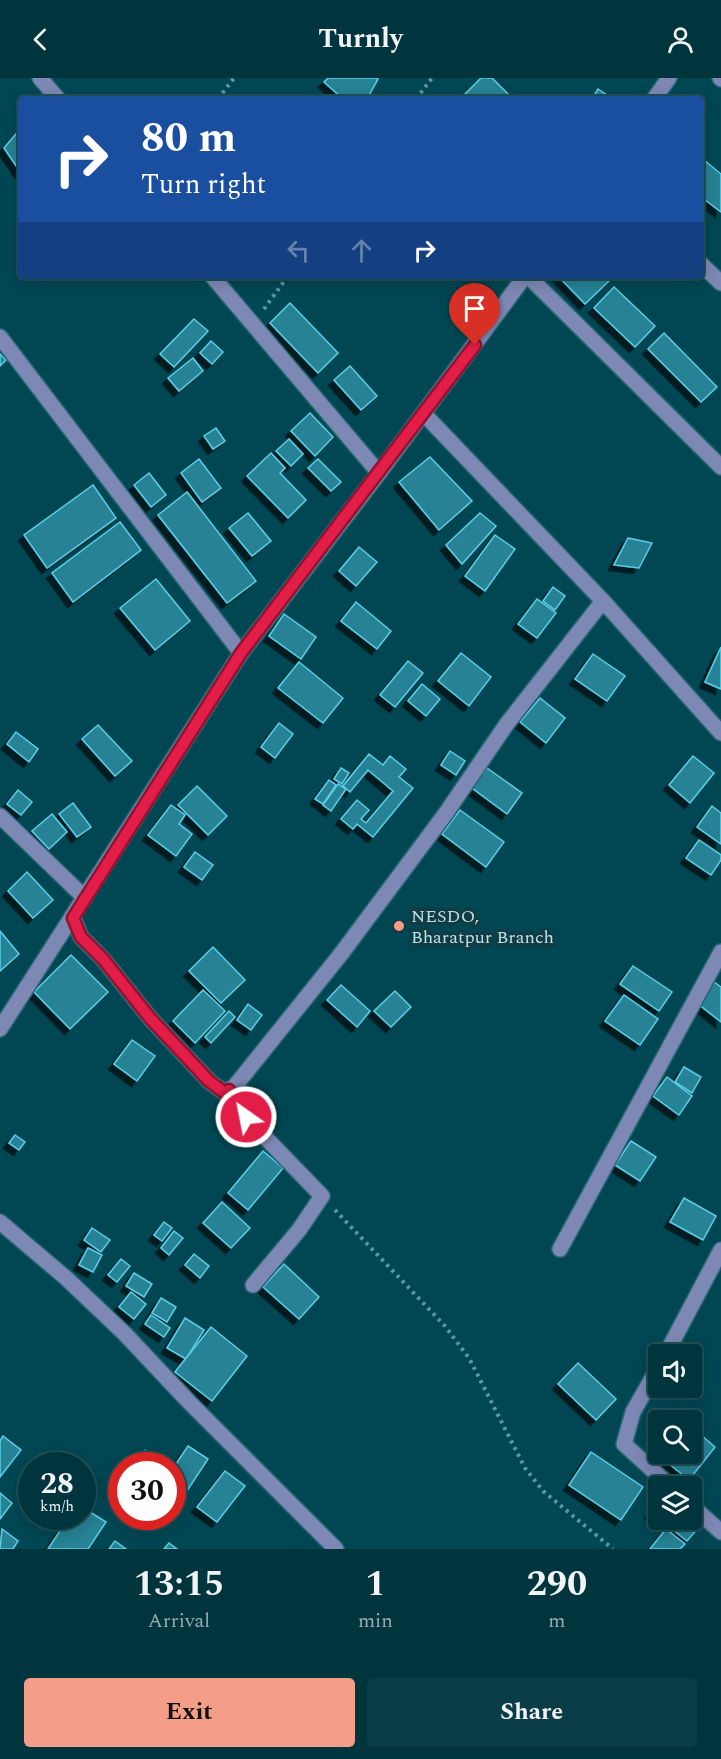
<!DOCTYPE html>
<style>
:root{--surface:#00353e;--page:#0a3d45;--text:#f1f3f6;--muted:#95abb0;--line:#225058;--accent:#f49e8a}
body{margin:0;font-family:Spectral,serif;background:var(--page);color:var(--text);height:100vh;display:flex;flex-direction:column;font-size:22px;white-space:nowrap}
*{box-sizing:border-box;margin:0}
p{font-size:20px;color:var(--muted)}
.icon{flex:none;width:33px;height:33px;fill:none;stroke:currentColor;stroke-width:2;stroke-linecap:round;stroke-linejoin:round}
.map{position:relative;height:1471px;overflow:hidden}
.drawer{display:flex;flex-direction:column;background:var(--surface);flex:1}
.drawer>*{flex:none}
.banner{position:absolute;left:18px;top:18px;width:686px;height:183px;border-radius:6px;box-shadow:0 3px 15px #0003,0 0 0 2px var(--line);background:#1a4fa0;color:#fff;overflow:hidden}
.fabs{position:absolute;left:648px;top:1266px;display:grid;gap:12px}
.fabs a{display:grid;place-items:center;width:54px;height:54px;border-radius:6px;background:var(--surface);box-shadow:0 3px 15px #0003,0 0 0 2px var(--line);font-size:30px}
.speed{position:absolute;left:18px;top:1374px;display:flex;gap:12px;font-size:30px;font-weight:700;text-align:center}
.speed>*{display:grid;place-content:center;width:78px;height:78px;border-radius:50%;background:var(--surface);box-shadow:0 3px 15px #0003,0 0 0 2px var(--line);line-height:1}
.speed small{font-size:15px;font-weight:400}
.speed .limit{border:9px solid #d22;background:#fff;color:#111}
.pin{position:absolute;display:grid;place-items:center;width:51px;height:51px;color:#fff;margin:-62px -26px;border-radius:50% 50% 50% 0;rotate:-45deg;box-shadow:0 0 6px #0007}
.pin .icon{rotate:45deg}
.me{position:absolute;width:66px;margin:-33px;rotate:327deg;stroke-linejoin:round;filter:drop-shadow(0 0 4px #0008)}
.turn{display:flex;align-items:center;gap:21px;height:126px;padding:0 24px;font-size:27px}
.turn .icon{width:78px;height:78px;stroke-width:2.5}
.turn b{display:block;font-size:42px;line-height:51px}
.lanes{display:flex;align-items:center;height:57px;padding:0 24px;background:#0003;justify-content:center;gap:30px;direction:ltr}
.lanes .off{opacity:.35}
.eta{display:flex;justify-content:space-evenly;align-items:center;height:102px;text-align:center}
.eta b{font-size:36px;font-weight:700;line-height:42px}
.action{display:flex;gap:12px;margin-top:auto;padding:12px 24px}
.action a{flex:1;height:69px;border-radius:6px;background:var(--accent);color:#111;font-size:24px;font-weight:700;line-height:69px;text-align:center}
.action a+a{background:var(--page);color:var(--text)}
header{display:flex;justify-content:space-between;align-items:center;height:78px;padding:0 24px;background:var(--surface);font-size:27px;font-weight:700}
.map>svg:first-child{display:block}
.building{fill:#268294;stroke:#5bcee6;stroke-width:1.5;filter:url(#shadow)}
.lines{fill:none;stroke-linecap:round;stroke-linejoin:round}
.minor-casing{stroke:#246672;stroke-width:18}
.path{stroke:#5c98a4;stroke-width:4;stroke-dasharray:3 4.5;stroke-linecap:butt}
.minor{stroke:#7e88b4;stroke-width:15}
.route-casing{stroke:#92132f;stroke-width:15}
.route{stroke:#e11d48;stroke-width:10}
.poi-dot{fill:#f49e8a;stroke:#153a41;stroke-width:2}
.labels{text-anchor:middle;stroke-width:6;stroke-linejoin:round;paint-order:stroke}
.poi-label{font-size:18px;fill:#b2e4f0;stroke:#153a41;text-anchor:start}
</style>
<header><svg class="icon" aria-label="back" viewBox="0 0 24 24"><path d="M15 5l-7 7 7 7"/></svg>Turnly<svg class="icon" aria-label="person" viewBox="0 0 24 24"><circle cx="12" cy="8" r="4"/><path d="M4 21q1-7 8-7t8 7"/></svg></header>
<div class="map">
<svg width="721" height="1471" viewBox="0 0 721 1471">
<defs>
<filter id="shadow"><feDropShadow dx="-5.5" dy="5.5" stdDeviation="0" flood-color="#0009"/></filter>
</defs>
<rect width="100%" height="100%" fill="#004753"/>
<g class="building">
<path d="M328 0H376L378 1 367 21H343L324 4Z"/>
<path d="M481 0H492L513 21H464L462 19Z"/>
<path d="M598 11 613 21H592Z"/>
<path d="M21 50V95L4 70Z"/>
<path d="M704 82 721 96V134L700 118V87Z"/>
<path d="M558 198H606L610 202 585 226Z"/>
<path d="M614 209 655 248 635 269 594 230Z"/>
<path d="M290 225 338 275 318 295 270 245Z"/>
<path d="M194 241 208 253 174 289 160 276Z"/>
<path d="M664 255 717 309 701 324 648 271Z"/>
<path d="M211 263 223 274 212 286 200 275Z"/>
<path d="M0 276 6 282 0 288Z"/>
<path d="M193 280 203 293 179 313 168 300Z"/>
<path d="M350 288 377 318 361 332 334 302Z"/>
<path d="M310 335 333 359 315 378 291 353Z"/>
<path d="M216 350 225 363 213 371 204 358Z"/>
<path d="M289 361 303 376 291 388 276 373Z"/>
<path d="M271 375 285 390 280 395 306 422 288 440 247 398Z"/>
<path d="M430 379 472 423 439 452 399 404Z"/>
<path d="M199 381 221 410 202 424 181 395Z"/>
<path d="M318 381 341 404 331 413 308 390Z"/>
<path d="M149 395 166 417 151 429 134 407Z"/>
<path d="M93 407 116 440 47 490 24 457Z"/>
<path d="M187 414 256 503 227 525 158 437Z"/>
<path d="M248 435 271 463 252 478 229 450Z"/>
<path d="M480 435 496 448 462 486 446 467Z"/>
<path d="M120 444 141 472 73 524 52 495Z"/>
<path d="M495 457 515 471 485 513 465 498Z"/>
<path d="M628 460 652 465 639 490 614 487Z"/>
<path d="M359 469 377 484 356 508 339 493Z"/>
<path d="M156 501 190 543 155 572 120 530Z"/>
<path d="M553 509 565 518 555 532 543 523Z"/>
<path d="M537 521 556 535 537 560 518 546Z"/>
<path d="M356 524 391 553 377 571 341 543Z"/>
<path d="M284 536 316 559 301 581 269 558Z"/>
<path d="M721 569V611L705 604Z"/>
<path d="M461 575 491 599 469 628 438 603Z"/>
<path d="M593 576 625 598 607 623 575 601Z"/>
<path d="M408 583 423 595 395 629 380 617Z"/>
<path d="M299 584 343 620 323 645 278 610Z"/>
<path d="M422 606 440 621 426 638 408 623Z"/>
<path d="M540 620 565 640 546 665 520 644Z"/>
<path d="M279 645 293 656 275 680 261 669Z"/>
<path d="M98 647 132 683 115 698 82 661Z"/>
<path d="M16 654 38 671 29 684 7 666Z"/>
<path d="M450 673 465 683 456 697 441 687Z"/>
<path d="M369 676 383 687 390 678 406 691 399 699 413 710 373 759 357 746 353 751 341 741 357 722 369 732 361 741 366 745 393 713 368 692 350 714 343 708Z"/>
<path d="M693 678 714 695 690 725 669 707Z"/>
<path d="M341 690 349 695 342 706 334 701Z"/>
<path d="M487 690 522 715 507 736 472 710Z"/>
<path d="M329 702 336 707 323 726 315 721Z"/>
<path d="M338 706 346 711 331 733 323 727Z"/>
<path d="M197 708 227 738 208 757 178 727Z"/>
<path d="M18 712 32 724 21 737 7 726Z"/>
<path d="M73 725 91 749 77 759 59 736Z"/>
<path d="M171 727 185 737 179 746 192 756 176 778 148 757Z"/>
<path d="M712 728 721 735V766L697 749Z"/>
<path d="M460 732 504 764 486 789 442 756Z"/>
<path d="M52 736 67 754 49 771 32 753Z"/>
<path d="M699 762 721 777V782L711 797 686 780Z"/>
<path d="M195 774 213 787 202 802 184 789Z"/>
<path d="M27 794 53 822 33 840 8 813Z"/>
<path d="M0 853 19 876 0 893Z"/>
<path d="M213 869 245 902 221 925 189 893Z"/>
<path d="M71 877 108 914 70 951 34 914Z"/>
<path d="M633 888 672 914 659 933 620 906Z"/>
<path d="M713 903 721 909V944L697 925Z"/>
<path d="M341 907 370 933 357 949 327 922Z"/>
<path d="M203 912 225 933 195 965 173 943Z"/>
<path d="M395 913 411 929 391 949 374 933Z"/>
<path d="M624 917 658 941 640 967 605 943Z"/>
<path d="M248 926 262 937 251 952 237 942Z"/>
<path d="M229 933 235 939 211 965 205 959Z"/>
<path d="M132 962 155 978 137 1003 114 986Z"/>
<path d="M684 989 701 999 692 1015 675 1004Z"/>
<path d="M667 999 692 1018 679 1037 653 1018Z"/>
<path d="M15 1057 25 1064 19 1072 9 1065Z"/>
<path d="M631 1063 656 1079 640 1103 615 1087Z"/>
<path d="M263 1073 283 1090 248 1132 228 1115Z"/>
<path d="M684 1120 716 1138 703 1162 670 1144Z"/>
<path d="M222 1124 250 1150 231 1170 203 1145Z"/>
<path d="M164 1144 172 1150 162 1163 154 1157Z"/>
<path d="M92 1150 110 1162 101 1174 84 1162Z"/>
<path d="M174 1153 183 1160 169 1177 161 1170Z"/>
<path d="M88 1170 102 1177 93 1194 79 1187Z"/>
<path d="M194 1176 209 1188 200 1200 185 1187Z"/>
<path d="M121 1181 130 1188 117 1204 108 1197Z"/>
<path d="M284 1186 319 1219 299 1241 263 1209Z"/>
<path d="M134 1195 152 1206 144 1219 126 1208Z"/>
<path d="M131 1214 146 1226 134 1241 119 1229Z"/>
<path d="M161 1220 176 1229 167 1244 152 1235Z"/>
<path d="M151 1237 170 1250 164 1259 145 1246Z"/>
<path d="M185 1240 204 1252 186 1281 167 1270Z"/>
<path d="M211 1249 247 1278 212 1323 175 1294Z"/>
<path d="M578 1285 616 1321 596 1342 558 1306Z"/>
<path d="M692 1349 715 1369 689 1402 663 1381 668 1376H692Z"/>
<path d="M3 1358 21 1372 0 1399V1363Z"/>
<path d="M188 1368 208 1381 183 1419 172 1412V1392Z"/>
<path d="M145 1372 160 1382 157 1388 136 1386Z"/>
<path d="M591 1374 643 1409 621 1442 569 1407Z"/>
<path d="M225 1393 245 1408 217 1444 197 1429Z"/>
<path d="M0 1415 12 1425 0 1441Z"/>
<path d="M658 1426V1442H670L665 1448 650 1435Z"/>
<path d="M82 1429 106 1444 88 1471H48L70 1438H82Z"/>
<path d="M673 1442H690L699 1449 687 1463 668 1448Z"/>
<path d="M2 1451 18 1463 13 1471H0Z"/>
<path d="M666 1451 685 1466 680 1471H650Z"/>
<path d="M115 1463 126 1471H109Z"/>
<path d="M169 1465 177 1471H164Z"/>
</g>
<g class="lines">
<g class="minor-casing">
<g id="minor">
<path d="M40 0 58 21"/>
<path d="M720 0 721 1"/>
<path d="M654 21 669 0"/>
<path d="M700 185 721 205"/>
<path d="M528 198 721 389"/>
<path d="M0 259 241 575"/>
<path d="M424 336 603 523 721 655"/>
<path d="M379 395 525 198"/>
<path d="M0 738 85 820"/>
<path d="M73 839 81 859 103 881 150 940 209 1003 225 1015 235 1008 341 876 446 735 506 647 603 523"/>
<path d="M0 951 241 575 379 395 212 198"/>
<path d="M229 1012 233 1026 322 1118 299 1152 253 1207"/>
<path d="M0 1144 66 1200 125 1256 189 1324 336 1471"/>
<path d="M560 1171 721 874"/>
<path d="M666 1276 721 1172"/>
<path d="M658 1290 633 1334 624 1366 670 1408"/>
<path d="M692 1428 721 1454"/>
</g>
</g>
<g class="path">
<path d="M218 21 234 0"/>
<path d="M416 21 432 0"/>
<path d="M264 231 288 198"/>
<path d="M335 1132 445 1248 469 1280 525 1390 543 1413 613 1471"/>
</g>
<use href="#minor" class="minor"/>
</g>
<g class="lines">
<g class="route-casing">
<path id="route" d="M246 1039 233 1026 229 1012 225 1015 209 1003 150 940 103 881 81 859 73 840 241 575 475 267"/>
</g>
<use href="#route" class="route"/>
</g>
<circle class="poi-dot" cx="399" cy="848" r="6"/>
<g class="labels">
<g class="poi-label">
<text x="411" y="844">NESDO,<tspan x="411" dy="21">Bharatpur Branch</tspan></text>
</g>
</g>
</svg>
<div class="fabs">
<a><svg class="icon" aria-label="sound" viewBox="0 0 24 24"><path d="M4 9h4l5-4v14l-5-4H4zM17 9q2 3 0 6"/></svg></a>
<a><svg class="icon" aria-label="search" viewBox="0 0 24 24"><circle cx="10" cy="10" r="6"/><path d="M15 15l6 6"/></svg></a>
<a><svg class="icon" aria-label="layers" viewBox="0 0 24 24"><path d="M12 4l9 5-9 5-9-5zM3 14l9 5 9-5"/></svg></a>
</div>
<div class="speed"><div>28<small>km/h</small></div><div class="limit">30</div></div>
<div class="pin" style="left:475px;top:267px;background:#d93025"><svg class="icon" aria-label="arrive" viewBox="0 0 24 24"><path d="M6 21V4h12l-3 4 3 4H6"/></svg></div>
<svg class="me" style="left:246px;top:1039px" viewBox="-20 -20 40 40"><circle r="17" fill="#e11d48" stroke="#fff" stroke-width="3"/><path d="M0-11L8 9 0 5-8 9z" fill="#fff"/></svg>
<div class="banner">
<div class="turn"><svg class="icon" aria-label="right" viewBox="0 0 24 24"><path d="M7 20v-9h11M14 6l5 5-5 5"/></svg><div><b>80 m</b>Turn right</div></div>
<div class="lanes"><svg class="icon off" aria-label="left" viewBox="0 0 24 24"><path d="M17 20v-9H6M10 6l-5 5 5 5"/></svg><svg class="icon off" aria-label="ahead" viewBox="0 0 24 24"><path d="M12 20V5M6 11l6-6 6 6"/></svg><svg class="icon" aria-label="right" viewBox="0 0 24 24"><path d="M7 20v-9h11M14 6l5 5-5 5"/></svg></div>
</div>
</div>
<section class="drawer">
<div class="eta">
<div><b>13:15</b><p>Arrival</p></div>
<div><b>1</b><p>min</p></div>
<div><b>290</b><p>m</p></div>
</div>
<div class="action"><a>Exit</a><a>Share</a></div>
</section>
